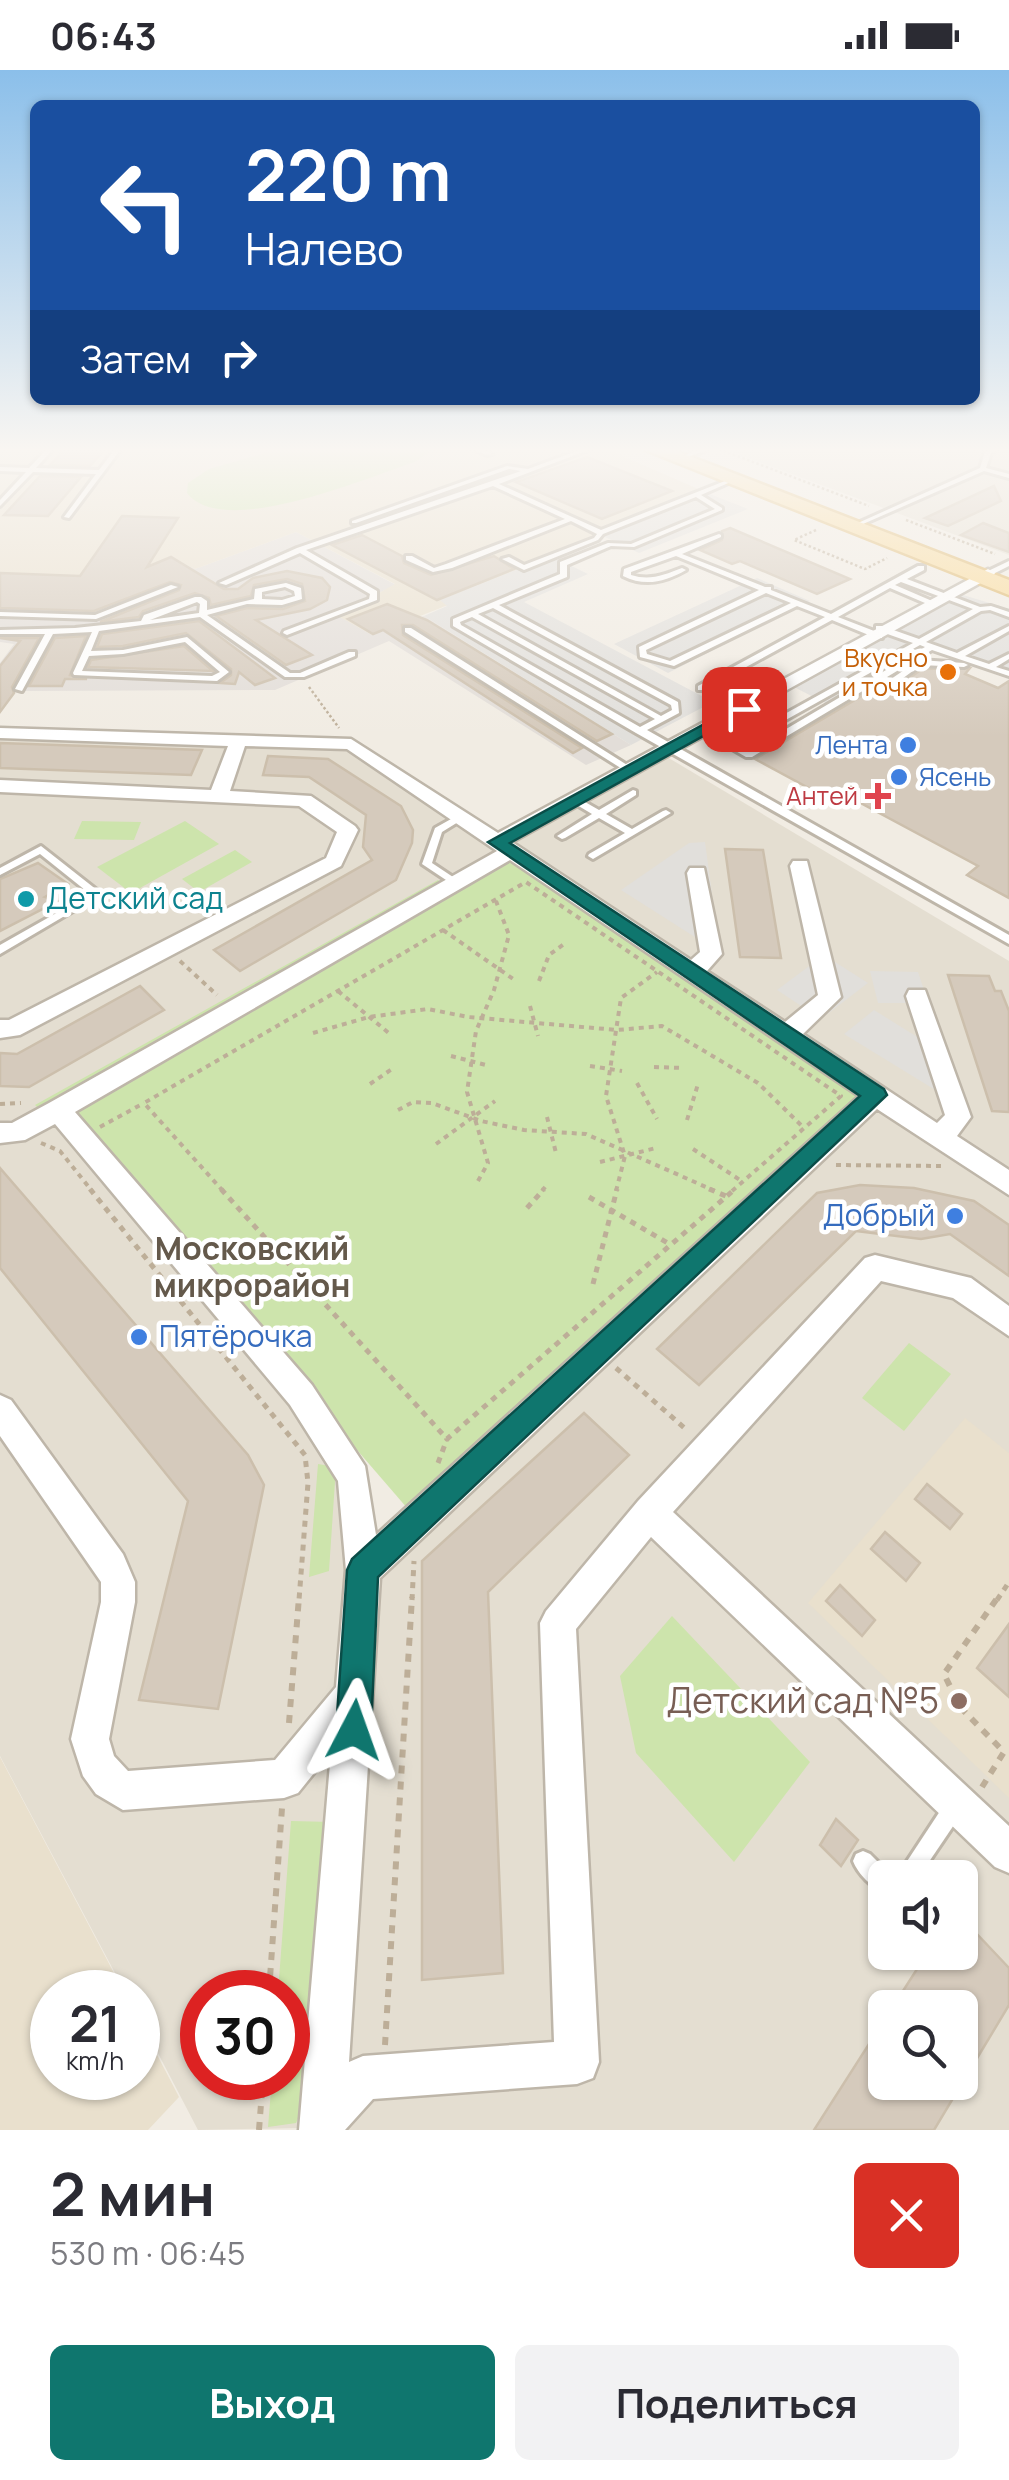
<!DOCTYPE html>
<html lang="ru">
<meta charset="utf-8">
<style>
:root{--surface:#fff;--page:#f2f2f3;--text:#2b2b33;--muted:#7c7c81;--accent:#0f766e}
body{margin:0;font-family:Manrope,sans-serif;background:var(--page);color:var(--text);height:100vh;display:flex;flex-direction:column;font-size:38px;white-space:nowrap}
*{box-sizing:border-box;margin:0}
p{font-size:32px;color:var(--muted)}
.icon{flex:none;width:55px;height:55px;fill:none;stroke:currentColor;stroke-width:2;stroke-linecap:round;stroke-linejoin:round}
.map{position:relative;height:2060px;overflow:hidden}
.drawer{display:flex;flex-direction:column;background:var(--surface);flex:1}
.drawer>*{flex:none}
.banner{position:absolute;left:30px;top:30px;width:950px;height:305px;border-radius:15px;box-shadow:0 2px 8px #0004;background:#1a4fa0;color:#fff;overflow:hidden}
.tools{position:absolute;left:868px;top:1790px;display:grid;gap:20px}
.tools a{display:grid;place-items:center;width:110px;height:110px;border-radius:15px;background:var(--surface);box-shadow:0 2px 8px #0004;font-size:50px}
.speed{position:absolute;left:30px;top:1900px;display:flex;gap:20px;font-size:50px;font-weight:700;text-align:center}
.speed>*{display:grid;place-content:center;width:130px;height:130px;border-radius:50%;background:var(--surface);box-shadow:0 2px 8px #0004;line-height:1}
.speed small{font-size:25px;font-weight:400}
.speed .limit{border:15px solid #d22;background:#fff;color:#111}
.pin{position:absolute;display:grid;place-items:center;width:85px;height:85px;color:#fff;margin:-42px;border-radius:20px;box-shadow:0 5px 15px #0006}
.me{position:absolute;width:110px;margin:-55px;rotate:4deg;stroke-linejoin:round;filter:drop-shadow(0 0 8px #0008)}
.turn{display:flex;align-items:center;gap:35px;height:210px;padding:0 50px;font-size:45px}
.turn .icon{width:130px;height:130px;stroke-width:2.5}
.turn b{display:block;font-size:70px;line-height:85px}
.then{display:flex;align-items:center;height:95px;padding:0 50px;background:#0003;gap:20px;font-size:38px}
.round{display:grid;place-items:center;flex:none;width:105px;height:105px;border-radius:15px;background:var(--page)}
.headline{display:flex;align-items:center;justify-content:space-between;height:170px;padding:0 50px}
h1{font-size:60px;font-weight:700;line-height:75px}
.button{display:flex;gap:20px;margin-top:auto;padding:20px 50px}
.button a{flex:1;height:115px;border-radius:15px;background:var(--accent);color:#fff;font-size:40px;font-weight:700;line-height:115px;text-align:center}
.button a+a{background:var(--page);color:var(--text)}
.status{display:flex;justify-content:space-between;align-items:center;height:70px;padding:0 50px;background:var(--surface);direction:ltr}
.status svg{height:28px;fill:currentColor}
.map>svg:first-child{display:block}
.residential{fill:#e4ded1;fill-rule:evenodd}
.industrial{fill:#e2ddd8}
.education{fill:#e9e0cd}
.green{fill:#cde4ac}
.parking{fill:#e1dfdb}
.building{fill:#d5cabc;stroke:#ccbfac;stroke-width:2.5}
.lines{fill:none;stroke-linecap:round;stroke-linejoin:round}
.lane-casing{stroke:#beb6a9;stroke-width:6}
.street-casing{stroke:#beb6a9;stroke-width:5}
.primary-casing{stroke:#deb564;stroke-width:5}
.path-far3{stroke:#bdae98;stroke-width:2.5;stroke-dasharray:2.5 2.5;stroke-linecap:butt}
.path-far2{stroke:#bdae98;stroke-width:4;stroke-dasharray:5 5;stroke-linecap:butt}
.path-far1{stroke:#bdae98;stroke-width:5;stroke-dasharray:6 6;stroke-linecap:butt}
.path{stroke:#bdae98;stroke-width:6;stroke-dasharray:8 8;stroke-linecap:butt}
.lane{fill:#fff;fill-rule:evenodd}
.street{fill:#fff;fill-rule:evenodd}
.primary{fill:#fad993;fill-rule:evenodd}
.route{fill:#0f766e;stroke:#0a4d48;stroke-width:2.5}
.food-dot{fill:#e8710a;stroke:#fff;stroke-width:4}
.shop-dot{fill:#3f7fe0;stroke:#fff;stroke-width:4}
.health-dot{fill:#e0444e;stroke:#fff;stroke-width:4}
.culture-dot{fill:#0f9aa8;stroke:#fff;stroke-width:4}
.education-dot{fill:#8d6e63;stroke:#fff;stroke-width:4}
.labels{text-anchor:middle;stroke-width:9;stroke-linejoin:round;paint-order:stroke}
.far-food-label{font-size:25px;fill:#c56008;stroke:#fff;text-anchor:end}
.far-shop-label{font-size:25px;fill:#366cbe;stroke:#fff;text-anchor:end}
.far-health-label{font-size:25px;fill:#be3a42;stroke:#fff;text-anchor:end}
.culture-label{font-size:30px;fill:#0d838f;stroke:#fff;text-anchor:start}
.shop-label{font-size:30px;fill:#366cbe;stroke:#fff;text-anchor:end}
.neighbourhood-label{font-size:32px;font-weight:bold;fill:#64594b;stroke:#fff}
.near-education-label{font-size:35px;fill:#785e54;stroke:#fff;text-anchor:end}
</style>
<div class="status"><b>06:43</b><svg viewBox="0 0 49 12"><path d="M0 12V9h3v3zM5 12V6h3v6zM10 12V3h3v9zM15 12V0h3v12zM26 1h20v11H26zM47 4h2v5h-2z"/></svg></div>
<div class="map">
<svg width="1009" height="2060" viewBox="0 0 1009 2060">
<rect width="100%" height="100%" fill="#f1ece3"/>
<g class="residential">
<path d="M724 379H1009V485L889 440Z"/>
<path d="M0 660 349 671 508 781 31 1045 0 1053Z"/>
<path d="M657 681 1009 891V1106L498 766Z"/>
<path d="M877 1027 1009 1116V2060H330L369 1501ZM885 1808H960V1882H885ZM885 1938H960V2012H885Z"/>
<path d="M56 1043 296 1328 350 1410 358 1501 300 2058 198 2060 138 1945V1922H125L0 1686V1065ZM202 1922H288V2008H202Z"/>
</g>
<path class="industrial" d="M296 462 396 515 357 533 339 546 372 565 424 546 631 675 586 695 389 571 275 620 19 621 0 612V593L14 574 0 572V527L108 523 185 494 195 499Z"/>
<g class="education">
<path d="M0 379H606L710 424 441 530 448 535 372 565 338 546 395 514 296 462 195 499 184 494 108 523 0 527Z"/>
<path d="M965 1348 1009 1383V1728L808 1533Z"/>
<path d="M0 1687 124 1922H52V2008H138V1948L179 2027 148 2060H0Z"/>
</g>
<g class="green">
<path d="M278 379H433L415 392C368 407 223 470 187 423L188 413 209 399Z"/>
<path d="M82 751 141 752 134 770 74 769Z"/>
<path d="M185 751 219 774 131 823 97 797Z"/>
<path d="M235 780 252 792 199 822 182 809Z"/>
<path d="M510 784 872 1023 414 1446 64 1041Z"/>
<path d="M438 810 441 812 38 1038 35 1035Z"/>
<path d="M909 1273 951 1304 904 1361 862 1328Z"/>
<path d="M318 1394 336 1397 329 1501 309 1507Z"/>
<path d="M672 1546 810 1692 734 1792 636 1683 620 1606Z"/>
<path d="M291 1751 332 1752 313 2017 296 2053 268 2057 272 2008H288V1922H278Z"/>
</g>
<g class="parking">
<path d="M710 424 748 439 639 483 603 466Z"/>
<path d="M551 486 588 504 524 532 713 632 631 675 424 546 447 536 440 530Z"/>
<path d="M757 508 810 531 668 603 614 574Z"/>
<path d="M960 524 1009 539V601L941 581 913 580 833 637 794 617Z"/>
<path d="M705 772 720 883 621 820 689 773Z"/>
<path d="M824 885 868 913 821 949 777 920Z"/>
<path d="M870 901 918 902 963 1037 844 964 874 940 919 968 907 933H878Z"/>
</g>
<g class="building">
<path d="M65 379H105L90 396 50 395Z"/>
<path d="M587 387 672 421 602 449 516 412Z"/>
<path d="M40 406 81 407 48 446 4 445Z"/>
<path d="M994 416 1001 431 948 456 925 448Z"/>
<path d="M122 446 178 448 147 497 171 487 224 519H238L253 508 287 501 322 508 330 517 327 530 310 539 256 550 312 585 286 595 216 546 247 538 283 539 305 531 302 514 287 509 254 515 251 526 211 535 209 528 195 523 143 541 139 547 100 552 179 520 181 515 170 512 94 541 0 538V503L80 506Z"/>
<path d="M983 453 1009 463V482L961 465Z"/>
<path d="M730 458 850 509 817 524 740 491 732 494 700 480 722 470V461Z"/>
<path d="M362 465 402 486 404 493 431 505 494 486 514 499 437 530 332 475Z"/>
<path d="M387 534 427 550 612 664 597 671 413 555H402L403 565 582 678 573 683 383 560 373 564 348 549Z"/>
<path d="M199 551 275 608 255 615 239 602 235 614 220 613 231 605V599L186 563 123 576 97 577 102 564Z"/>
<path d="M86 566 70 605 87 609H65L62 616H29L55 568Z"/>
<path d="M0 568H39L12 617 14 623 0 642V596L20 571Z"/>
<path d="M184 576 213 601 88 597 91 590Z"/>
<path d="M970 598 965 604 998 618 1009 611V828L967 805 978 796 853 729 842 736 755 689 882 614 897 617 922 599Z"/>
<path d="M0 673 202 680 191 705 0 698Z"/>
<path d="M268 686 328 689 401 736 413 760 412 773 396 810 240 901 214 880 372 790 363 777 366 745 309 707 263 705Z"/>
<path d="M725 779 763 780 781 888 740 887Z"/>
<path d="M38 793 68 814 45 827 58 831 0 861V809Z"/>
<path d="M948 905 989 906 995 921H1001L1009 941V1042L992 1041Z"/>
<path d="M140 916 164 940 29 1017 0 1016V983L17 984Z"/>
<path d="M0 1098 248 1385 264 1415 218 1639 139 1630 188 1431 0 1198Z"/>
<path d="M860 1115 914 1118 974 1131 1009 1155V1206L950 1164 921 1169 856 1161 699 1315 657 1279 817 1123Z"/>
<path d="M584 1343 629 1385 488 1522 503 1903 422 1910V1491Z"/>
<path d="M927 1414 962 1444 950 1459 915 1429Z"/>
<path d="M885 1462 920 1493 906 1511 871 1479Z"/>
<path d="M840 1515 875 1550 862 1566 826 1531Z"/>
<path d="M1009 1554V1627L977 1598Z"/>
<path d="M836 1749 858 1770 841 1796 820 1775Z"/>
<path d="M960 1846 1009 1898V1935L934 2060H814L885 1949V2012H960V1938H892L928 1882H960Z"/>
</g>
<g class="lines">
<g class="lane-casing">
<g id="lane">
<path d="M47 379H53L36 398 99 400 115 379H121L69 448 64 447 96 404 33 402 0 436V430L26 402 0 401V397L29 398Z"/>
<path d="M473 379H482L492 384 487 385Z"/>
<path d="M582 379H591L499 414 601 460 730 409 735 410 701 425 722 438V440L634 477 611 476 567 495V507L499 535 678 632 679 643 647 660 1009 865V874L636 663 453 556V549L560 504V492L608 473 631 474 715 439 696 427 603 464 598 470 524 500 502 489 509 487 524 495 594 468 597 464 571 451 452 498 433 502 406 490V486H412L434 498 446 494 565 449 493 416 306 480 377 521V530L287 565 283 563 284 561 369 529 370 524 300 483 226 515 219 513 297 478 521 401 509 399 356 453H352V451L507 396 528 399ZM493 538 671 635 672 640 661 646 478 544ZM472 547 655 649 640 657 461 555 460 552Z"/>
<path d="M700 379H709L688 387 683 386Z"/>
<path d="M989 379H997L991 383 986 398 1009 404V408L984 401 863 454 858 453 980 398 985 382Z"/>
<path d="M719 464 721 465V467L682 484 765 517H771V520L831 544 918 496H924V500L907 509 980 537 991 536 1009 542V547L990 540 981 541 926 572 957 583 1009 556V561L965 586 989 594 1009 584V589L996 597 1009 601V606L932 580 887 607 891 609 919 590 964 593 968 595 964 597 921 595 895 614 881 610 752 687H746L727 676 913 573 876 560V556H882L919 569 973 539 901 512 895 515 939 534 932 536 890 518 838 547 882 564V568H876L832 550 704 620H698V616L825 547 797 536 674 596 640 587 639 577 759 520 676 486 631 502V505C650 511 664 505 682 498L686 500C665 512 645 517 623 506L624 499ZM766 523 791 533 670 591 647 584 646 580ZM920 575 925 577 749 681 739 676Z"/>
<path d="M1009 491V496L991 505 984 503Z"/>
<path d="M286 513 301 518 302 529 282 535 247 534 207 545 290 603H300L349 582H355V586L304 607H285L200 547 99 561 91 581 123 580 187 567 229 602 217 611 74 605 73 603 92 562 53 564 22 621 15 619 45 564H0V560L75 558 141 551 144 545 195 527H201L207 531V540L254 529 255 519ZM285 517 294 521 295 526 282 530 262 529V522ZM197 532 200 534 199 543 150 550ZM185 572 220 602 212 606 82 601 89 586 123 584Z"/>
<path d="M171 515 178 517 96 549 0 546V542L95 545Z"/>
<path d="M405 558H411L635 700 633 702H627L405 562Z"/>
<path d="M633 720 636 721V725L606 744 632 759 663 741 666 740 671 743 593 789 588 786 589 784 625 763 599 748 565 768 562 769 557 766 592 744 572 732V728H578L599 740Z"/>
<path d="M460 744 463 745V749L442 762 432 793 459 811V815L455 816 422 794 435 758Z"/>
<path d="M41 776 102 824 0 884V875L90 824 40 784 0 805V798Z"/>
<path d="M955 1726 962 1729 965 1736 962 1743 918 1808H896L948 1729Z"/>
<path d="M863 1781 870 1784 892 1806 893 1808H885V1823C872 1818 858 1804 853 1791L856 1784Z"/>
</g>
</g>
<g class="street-casing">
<path id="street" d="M988 499 995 503 993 506 512 772 691 890 700 882 687 803 690 798H704L722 884 707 901 785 952 818 925 790 796 793 791H807L841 927 803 964 937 1053 945 1045 906 926 909 920H925L971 1047 957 1066 1009 1100V1125L877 1039 380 1508 349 1992 363 1986 554 1972 540 1553 546 1541 638 1431 865 1188 875 1185 971 1208 1009 1236V1266L953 1228 881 1211 673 1442 1009 1756V1803L995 1797 651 1467 576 1559 599 1992 593 2008 577 2014 373 2029 345 2060H299L331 1682 298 1723 284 1728 123 1740 96 1724 83 1706 71 1669 101 1532V1512L0 1366V1325L11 1330 123 1484 135 1512V1532L109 1669 114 1686 128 1701 275 1690 336 1617 346 1500 338 1411 290 1335 55 1054 25 1070 0 1073V1053H12L49 1033 497 781 347 679 245 676 230 721 311 726 355 756 358 760 341 796 20 965 0 968V950H9L326 788 337 762 299 736 0 722V710L211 720 228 676 0 668V658L351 669 498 763ZM510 790 859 1026 376 1465 365 1396 312 1315 75 1042Z"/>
</g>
<g class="primary-casing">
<path id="primary" d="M643 379H671L1009 510V525Z"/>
</g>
<g class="path-far3">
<path d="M719 379 869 436"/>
<path d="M906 450 995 484"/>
<path d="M816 460 794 470 865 499 887 488"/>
<path d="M309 617 339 658"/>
</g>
<g class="path-far2">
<path d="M443 860 516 911"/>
<path d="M180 891 217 925"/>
<path d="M539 911 549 885 564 874"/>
<path d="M338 921 390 964"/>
<path d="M530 936 538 966"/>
<path d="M313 963 369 947 428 939 468 947 617 960 662 956 758 1013 804 1058"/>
<path d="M451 986 486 995"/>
<path d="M590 996 622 1001"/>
<path d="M654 997 683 998"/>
<path d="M637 1013 657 1049"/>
<path d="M370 1014 392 999"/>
<path d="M0 1034 21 1033"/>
<path d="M398 1040 413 1032 432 1033 481 1051 524 1060 586 1064 715 1121"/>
<path d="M547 1047 556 1083"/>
<path d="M687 1050 698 1014"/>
<path d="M100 1057 144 1033"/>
<path d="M41 1073 60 1081 92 1121"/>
<path d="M436 1074 495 1031"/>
<path d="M693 1079 743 1112"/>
<path d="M600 1092 656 1078"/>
<path d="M836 1095 941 1096"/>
<path d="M478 1111 488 1093 467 1022 476 961 494 920 509 865 496 831"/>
<path d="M223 1121 144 1033 526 812 841 1026 732 1121"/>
<path d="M542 1121 546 1116"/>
<path d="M616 1121 625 1086 606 1026 621 928 657 902"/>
</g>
<g class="path-far1">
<path d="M90 1119 305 1385 308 1413 299 1530"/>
<path d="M221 1119 447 1369 735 1119"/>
<path d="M709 1119 726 1126"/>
<path d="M589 1127 671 1175"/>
<path d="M527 1138 544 1119"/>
<path d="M593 1214 617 1119"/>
<path d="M616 1298 688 1361"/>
<path d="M438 1393 447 1369"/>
<path d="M412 1530 414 1491"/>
<path d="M997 1530 1009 1512"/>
</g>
<g class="path">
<path d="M289 1653 299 1527"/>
<path d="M982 1717 1004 1682 960 1637 944 1604 998 1527"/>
<path d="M269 1922 282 1738"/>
<path d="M385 1975 412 1527"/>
<path d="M259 2060 263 2008"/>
</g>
<use href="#lane" class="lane"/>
<use href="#street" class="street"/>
<use href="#primary" class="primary"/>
</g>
<linearGradient id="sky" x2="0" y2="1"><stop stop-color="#8bbfea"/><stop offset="0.57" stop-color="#f9f6f2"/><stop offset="1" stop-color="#f9f6f2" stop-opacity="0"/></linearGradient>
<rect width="1009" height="667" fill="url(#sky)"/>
<path class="route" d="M739 635 752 639 510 773 884 1019 887 1025 378 1507 371 1660 366 1672 354 1677 341 1672 336 1660 347 1500 352 1489 860 1026 488 772Z"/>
<circle class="food-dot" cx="948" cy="602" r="10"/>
<g class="shop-dot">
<circle cx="908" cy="675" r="10"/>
<circle cx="899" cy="707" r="10"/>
<circle cx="955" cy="1146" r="10"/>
<circle cx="139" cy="1267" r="10"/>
</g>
<path class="health-dot" d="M873 711h10v10h10v10h-10v10h-10v-10h-10v-10h10z"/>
<circle class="culture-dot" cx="26" cy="829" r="10"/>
<circle class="education-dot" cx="959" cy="1631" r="10"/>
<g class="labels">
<g class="far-food-label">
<text x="928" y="597">Вкусно<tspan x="928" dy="29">и точка</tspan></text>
</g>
<g class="far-shop-label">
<text x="888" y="684">Лента</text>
<text x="919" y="716" text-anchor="start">Ясень</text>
</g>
<g class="far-health-label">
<text x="858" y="735">Антей</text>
</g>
<g class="culture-label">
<text x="46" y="839">Детский сад</text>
</g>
<g class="shop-label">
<text x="935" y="1156">Добрый</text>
<text x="159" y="1277" text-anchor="start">Пятёрочка</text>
</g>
<g class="neighbourhood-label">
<text x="252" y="1190">Московский<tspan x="252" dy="37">микрорайон</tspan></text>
</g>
<g class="near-education-label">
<text x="939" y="1643">Детский сад №5</text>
</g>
</g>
</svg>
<div class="tools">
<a><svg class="icon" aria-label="sound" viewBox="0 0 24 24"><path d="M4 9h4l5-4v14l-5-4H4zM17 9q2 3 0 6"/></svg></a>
<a><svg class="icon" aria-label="search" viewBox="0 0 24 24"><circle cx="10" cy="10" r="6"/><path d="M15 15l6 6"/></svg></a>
</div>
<div class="speed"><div>21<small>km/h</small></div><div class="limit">30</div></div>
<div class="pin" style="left:744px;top:639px;background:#d93025"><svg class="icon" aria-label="arrive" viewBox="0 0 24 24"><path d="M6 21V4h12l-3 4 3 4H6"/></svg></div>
<svg class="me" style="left:354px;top:1660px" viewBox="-20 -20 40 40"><path d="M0-17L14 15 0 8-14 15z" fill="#0f766e" stroke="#fff" stroke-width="4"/></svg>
<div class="banner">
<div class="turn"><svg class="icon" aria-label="left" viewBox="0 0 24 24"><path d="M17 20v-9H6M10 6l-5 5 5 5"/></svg><div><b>220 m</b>Налево</div></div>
<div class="then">Затем<svg class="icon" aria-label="right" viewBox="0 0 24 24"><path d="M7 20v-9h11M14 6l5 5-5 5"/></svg></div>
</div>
</div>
<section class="drawer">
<div class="headline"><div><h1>2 мин</h1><p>530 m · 06:45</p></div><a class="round" style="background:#d93025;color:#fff"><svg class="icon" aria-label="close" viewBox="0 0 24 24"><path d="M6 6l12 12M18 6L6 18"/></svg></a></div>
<div class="button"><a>Выход</a><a>Поделиться</a></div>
</section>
